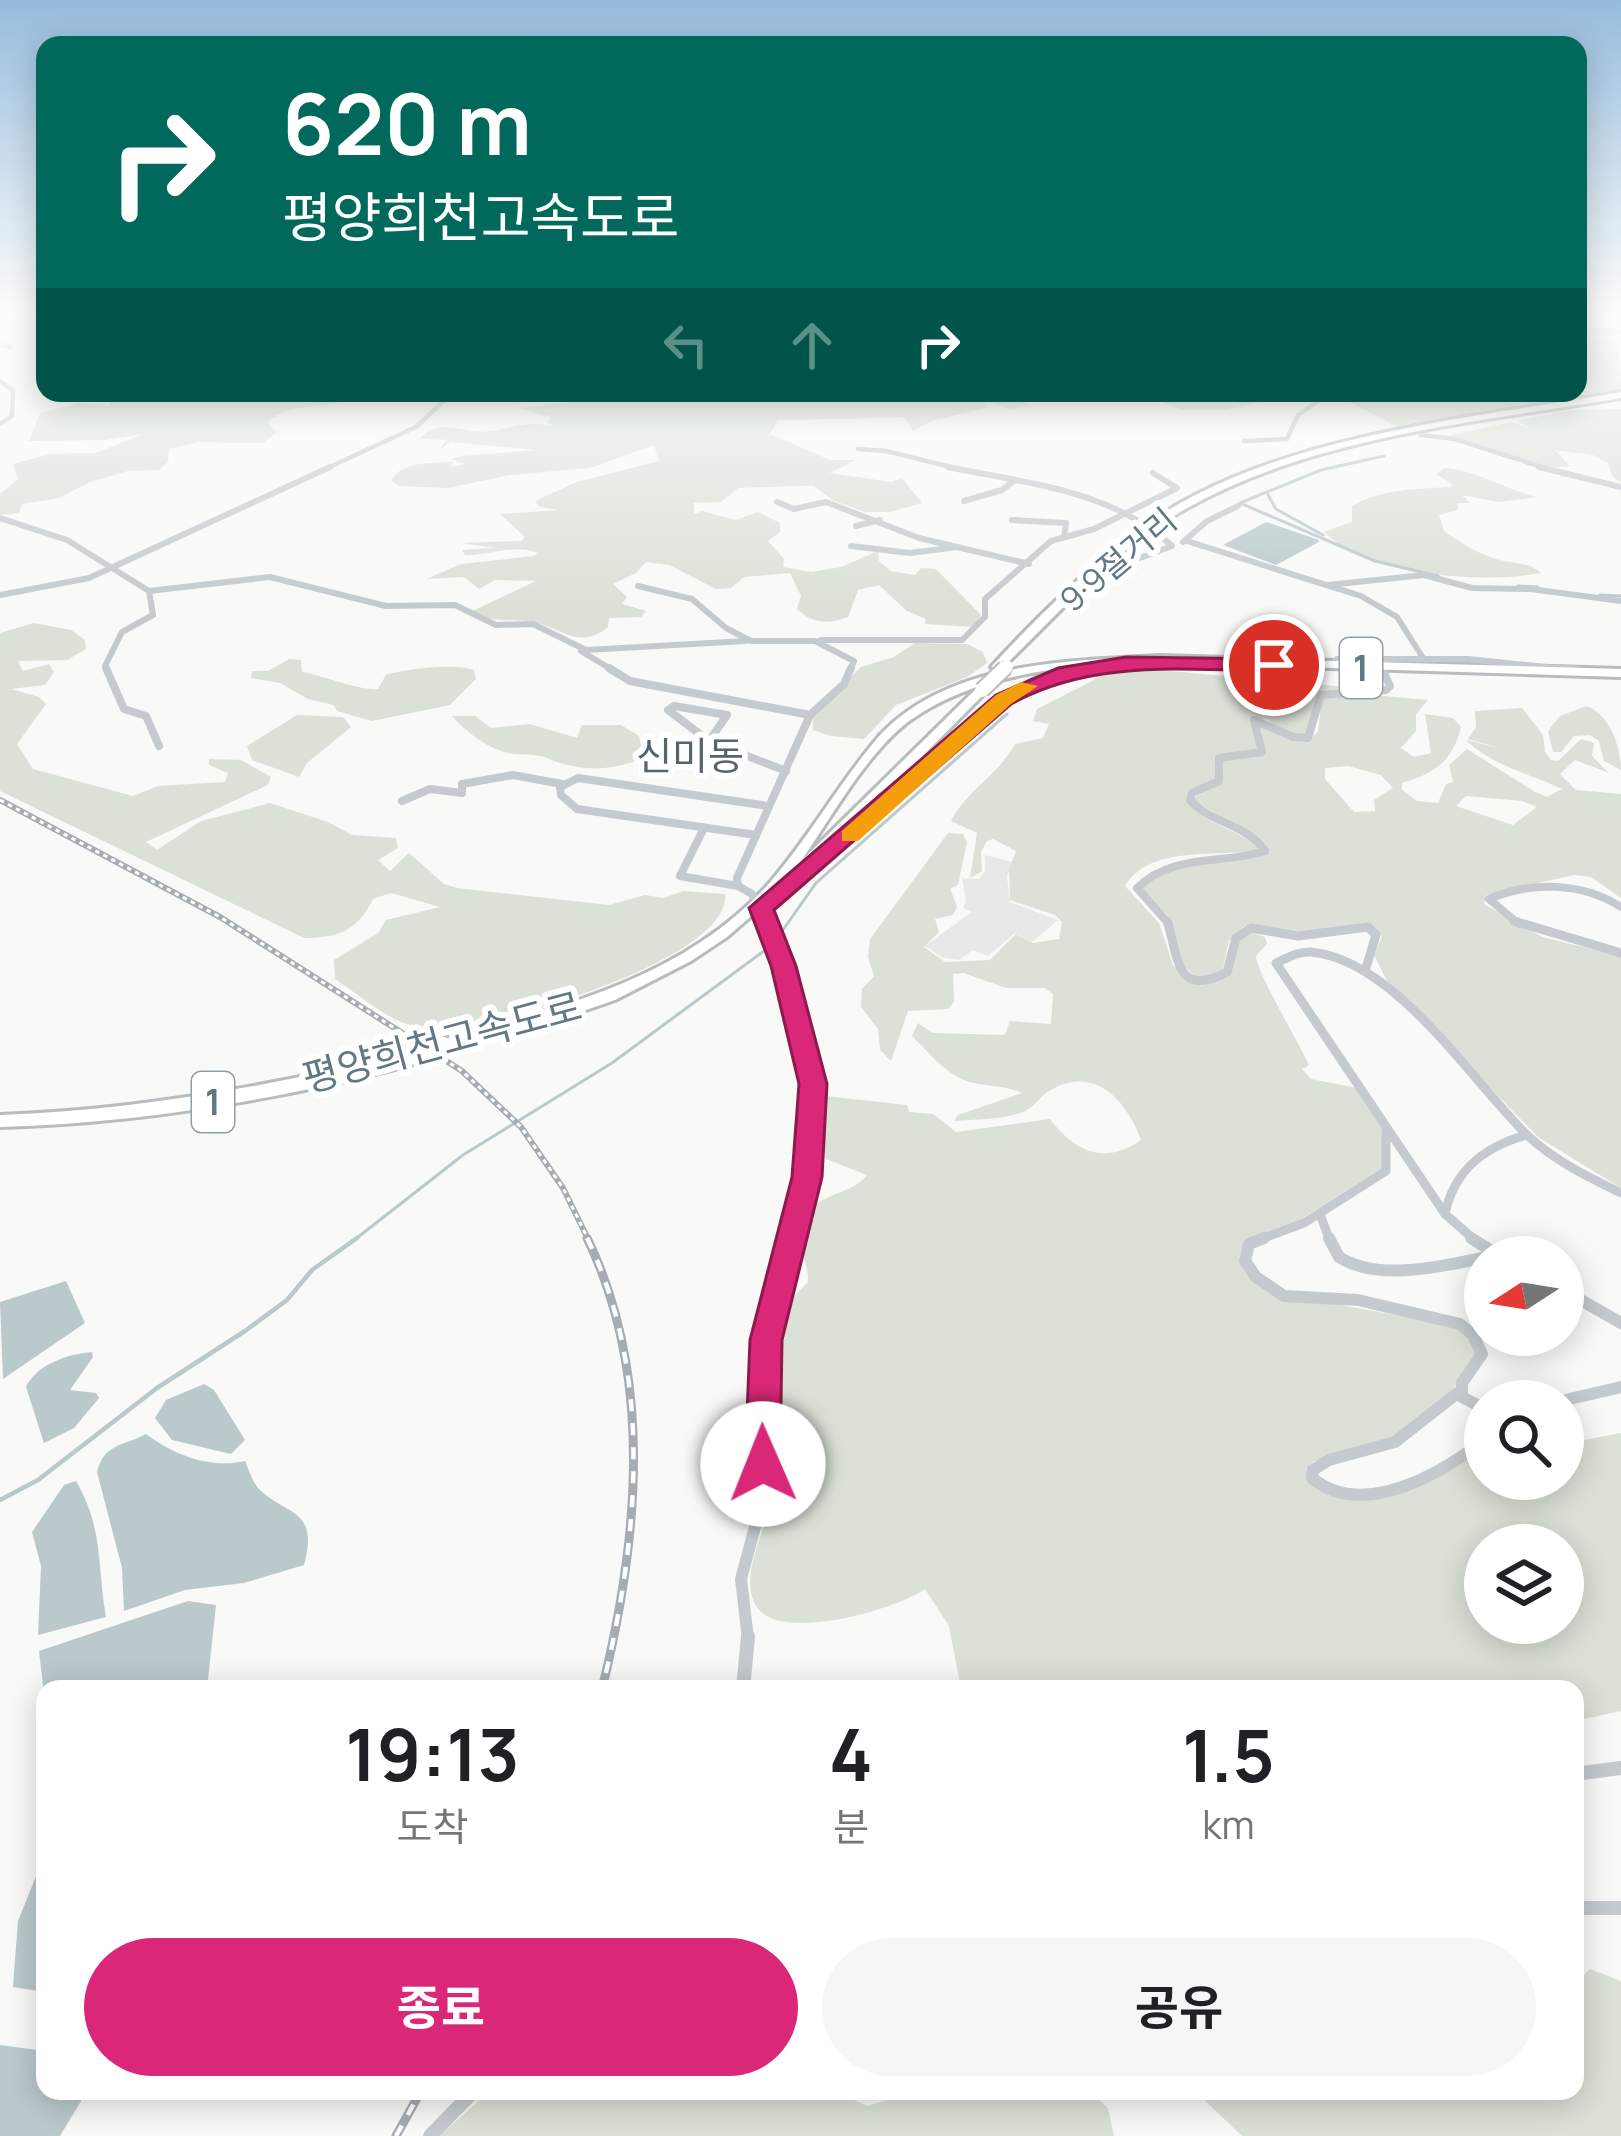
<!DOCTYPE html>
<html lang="ko">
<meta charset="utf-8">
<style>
:root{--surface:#fff;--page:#f6f6f6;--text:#202124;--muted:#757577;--accent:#db2777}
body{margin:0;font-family:Manrope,"Noto Sans KR",sans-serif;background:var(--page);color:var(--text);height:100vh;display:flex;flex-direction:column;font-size:45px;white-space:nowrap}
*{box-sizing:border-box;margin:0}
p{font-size:39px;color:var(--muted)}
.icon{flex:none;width:66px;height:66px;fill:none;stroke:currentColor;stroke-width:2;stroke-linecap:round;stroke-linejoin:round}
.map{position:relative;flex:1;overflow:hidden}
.side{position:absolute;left:36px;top:1680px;width:1548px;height:420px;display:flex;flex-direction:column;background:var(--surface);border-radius:24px;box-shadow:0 6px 30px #0003}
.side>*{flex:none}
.hud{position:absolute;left:36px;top:36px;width:1551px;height:366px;border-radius:24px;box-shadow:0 6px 30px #0003;background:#00695c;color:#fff;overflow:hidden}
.needle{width:78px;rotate:258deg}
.controls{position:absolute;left:1464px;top:1236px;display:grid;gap:24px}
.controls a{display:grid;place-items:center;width:120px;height:120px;border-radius:50%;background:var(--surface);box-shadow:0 6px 30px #0003;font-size:60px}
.pin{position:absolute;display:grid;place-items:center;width:102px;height:102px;color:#fff;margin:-51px;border:6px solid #fff;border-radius:50%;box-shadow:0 3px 12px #0007}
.me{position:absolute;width:132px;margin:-66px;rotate:359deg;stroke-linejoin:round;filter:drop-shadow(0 0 9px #0008)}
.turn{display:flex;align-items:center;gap:42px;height:252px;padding:0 48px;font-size:54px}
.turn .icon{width:156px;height:156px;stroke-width:2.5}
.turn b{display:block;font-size:84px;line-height:102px}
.lanes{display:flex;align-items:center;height:114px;padding:0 48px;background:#0003;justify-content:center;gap:60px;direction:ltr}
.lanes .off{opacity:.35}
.eta{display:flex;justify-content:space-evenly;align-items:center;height:204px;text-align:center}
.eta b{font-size:72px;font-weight:700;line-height:84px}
.action{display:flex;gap:24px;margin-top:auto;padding:24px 48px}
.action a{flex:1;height:138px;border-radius:72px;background:var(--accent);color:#fff;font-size:48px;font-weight:700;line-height:138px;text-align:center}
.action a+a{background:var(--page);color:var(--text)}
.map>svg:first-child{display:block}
.built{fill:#e7e9e8}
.green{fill:#dbe1d7;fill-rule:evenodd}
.water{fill:#bac9cc}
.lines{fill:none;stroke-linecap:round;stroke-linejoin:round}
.stream-far1{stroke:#bac9cc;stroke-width:3}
.stream{stroke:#bac9cc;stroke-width:4.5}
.highway-casing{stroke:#b7bcbf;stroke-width:6}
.street-far5{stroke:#c4cacd;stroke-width:4.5}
.street-far4{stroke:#c4cacd;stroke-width:6}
.street-far3{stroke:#c4cacd;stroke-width:8}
.street-far2{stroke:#c4cacd;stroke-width:9}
.street-far1{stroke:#c4cacd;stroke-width:12}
.street{stroke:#c4cacd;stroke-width:14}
.highway{fill:#fff;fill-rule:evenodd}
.rail-far1-casing{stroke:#a5adb2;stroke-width:6}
.rail-casing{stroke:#a5adb2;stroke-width:9}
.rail-far1{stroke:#fff;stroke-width:3;stroke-dasharray:4.5;stroke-linecap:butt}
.rail{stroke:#fff;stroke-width:4.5;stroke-dasharray:12;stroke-linecap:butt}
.highway-bridge-far2-casing{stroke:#b7bcbf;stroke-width:15;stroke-linecap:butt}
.highway-bridge-far1-casing{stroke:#b7bcbf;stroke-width:18;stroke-linecap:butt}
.highway-bridge-casing{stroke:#b7bcbf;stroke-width:22;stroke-linecap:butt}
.highway-bridge-far2{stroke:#fff;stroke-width:10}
.highway-bridge-far1{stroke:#fff;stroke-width:14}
.highway-bridge{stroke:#fff;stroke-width:16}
.route{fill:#db2777;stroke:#8e194d;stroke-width:3}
.slow{fill:#f59e0b}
.labels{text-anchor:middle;stroke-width:12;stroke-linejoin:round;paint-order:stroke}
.far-street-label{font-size:33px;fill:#627883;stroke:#fff}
.shield{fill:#fff;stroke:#91a0a8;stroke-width:3}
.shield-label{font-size:36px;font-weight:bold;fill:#627883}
.far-quarter-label{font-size:39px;fill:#55656e;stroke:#fff}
.street-label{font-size:39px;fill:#627883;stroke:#fff}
</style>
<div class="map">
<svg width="1621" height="2136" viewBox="0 0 1621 2136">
<rect width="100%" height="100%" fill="#f9f9f7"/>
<path class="built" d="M985 855 1013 862 1007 876 1010 902 1058 920 1032 942 1015 933 988 956 973 950 959 960 943 958 925 946 972 912 963 908 966 901 962 878 979 879 985 871Z"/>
<g class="green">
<path d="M1578 315 1590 328 1621 330V335L1594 336 1619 346 1621 392 1407 432 1333 393H1578Z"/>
<path d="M114 393H347L351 398C322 411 292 401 267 422L277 432 263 443 198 442 169 449 168 462 159 470 128 471 90 482 59 498 22 504 19 513 0 515V494L18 479 13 465 16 463 51 454 96 453 143 434 104 440 29 441 40 413 79 403 109 406Z"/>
<path d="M601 393H1307L1225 410H1183L1146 396 1026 397 1028 406 1011 409 986 402 987 408 934 420 913 431 904 417C862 419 814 419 778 420L770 434 830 460H856L830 473 891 482 902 478 922 503 891 512H865L832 500 814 486H797L738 488 721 502 694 503V514L702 511 736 520 758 512 780 523V532L768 541 784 559 783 567 811 572 841 567 878 551 879 561 891 571 915 575 921 568 936 569 981 615 974 627 925 624 926 619 907 611 879 585 858 590 848 617C828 625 811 623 797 609L801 596 790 573 744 577 731 588 716 589 669 565 646 562 636 573 613 584 627 597 622 604 646 611 641 617 609 618 608 627C578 652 559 625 528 621 506 619 492 623 472 611L536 581 495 580 479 589 464 577 426 579 461 564 534 556 538 553C513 543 490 556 465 555L462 550 496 548 461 543 521 541 525 537 500 514 558 510 540 507 535 501 577 482 659 461 654 445 590 468 510 475 448 488 398 486 391 480C405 459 431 465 453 461L451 467 465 464 451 459 462 456 537 450 451 442 440 449 446 440 419 439C443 415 463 436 492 431 517 427 528 420 557 427L547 423 551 417 517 408 599 399Z"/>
<path d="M1621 409V483L1612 476 1608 463 1593 455 1555 450 1570 466 1551 468 1450 435 1512 422 1531 429 1517 421 1571 410Z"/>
<path d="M1444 468C1477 470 1501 488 1537 497L1498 502 1462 495 1470 503H1457L1458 510 1439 515 1444 531C1459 542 1477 553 1496 559 1512 564 1528 561 1541 573 1481 584 1368 576 1324 532L1352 522V506C1381 489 1417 489 1450 487L1452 484 1436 474Z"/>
<path d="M34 623 71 630 85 640 86 649 67 660 18 661 23 671 49 664 54 672 45 685 11 689 39 697 46 704 17 744 33 769 133 796 158 786 225 782 228 773 209 765V759L241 760 271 777 268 785 146 842 157 850 201 821 270 803 328 822 352 835 396 838 398 848 378 860 390 871 409 853 444 884 457 888 609 905 645 895 664 898 683 891 725 894C731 955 529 1014 480 1024 460 1028 435 1028 415 1026 389 1022 357 993 335 979L334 960 378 933 386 920 440 907 391 893 373 899C358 930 339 938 304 938L0 791V633Z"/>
<path d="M915 643 967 644 983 652 987 663 967 677 896 705 864 739 831 736 813 730V715L861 667 894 657Z"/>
<path d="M289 659 301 660 302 672C325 676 360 691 378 689L386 675C405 669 455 663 474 670L476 679 450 705 372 721 337 711 334 705 308 699 280 683 251 678 252 671H268Z"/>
<path d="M1125 667 1380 690 1318 693 1309 735 1289 736 1267 719H1252L1259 751 1216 757V780L1190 791 1187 801C1205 825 1239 830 1262 849 1219 859 1151 843 1125 886L1159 923 1173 965 1201 986 1229 976 1237 942 1249 932 1265 937 1267 944 1256 956C1256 971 1299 1043 1309 1065L1302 1069 1311 1079 1357 1088 1381 1124 1384 1167 1290 1226 1247 1242 1240 1254 1242 1265 1268 1292 1457 1326 1474 1341 1477 1358C1454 1389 1423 1426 1386 1440 1362 1449 1336 1451 1313 1462L1308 1468 1310 1483C1352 1524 1447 1474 1485 1446V1479H1563V1444L1621 1433V1711L1575 1721V1689H961L949 1626 925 1589C895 1610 775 1645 755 1604 740 1575 764 1535 769 1506 779 1454 770 1394 772 1340L786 1338 774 1327 782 1309 808 1282C809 1266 799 1250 800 1234 802 1192 849 1199 867 1175L826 1159 820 1122 825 1096 907 1105 909 1112 933 1114 956 1132 1050 1119C1074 1151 1104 1166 1141 1140 1126 1099 1093 1064 1049 1091 1038 1098 1034 1109 1020 1113 999 1120 975 1119 954 1121L958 1115 1022 1093C1004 1085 992 1087 974 1083 947 1077 931 1054 912 1036L918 1023 933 1033 1005 1035 1010 1021 1051 1024 1053 994 1045 988H1006L964 973 953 974 954 1002 948 1009 908 1011 891 1061 880 1050 878 1029 861 1007 862 989 874 976 868 957 870 939 948 833 963 834 967 842 958 885 950 889 957 906 953 915 935 919 939 932 924 947 945 962 990 960 1016 934 1033 943 1059 939 1062 922 1055 915 1010 900 1009 869 1016 851 993 839 987 841 981 852 982 871 970 878 977 833 951 821C967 790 999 774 1015 744L1043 738 1049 724 1033 721 1037 709 1094 680 1099 672ZM1485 1545H1563V1623H1485Z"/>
<path d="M1351 693 1428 700 1416 714V731L1401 748 1414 757 1431 753 1425 714 1453 718 1461 727C1453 761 1434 774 1402 783V790L1417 801 1438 803 1446 784 1453 782 1449 765 1467 749 1535 792 1547 797 1562 789C1529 773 1494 767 1466 740L1499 748 1468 739 1476 727 1475 711 1522 708 1543 735 1545 752 1551 760 1558 761 1581 739 1594 743 1592 756 1609 773 1575 760 1560 774 1576 790 1621 794V898L1591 877 1574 875 1486 895 1484 904 1542 937 1621 956V1188L1538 1137 1388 983 1374 955 1382 936 1374 928 1305 932 1244 926 1229 941 1222 972 1197 978 1178 960 1171 919 1140 888 1157 873 1270 852C1261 837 1212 813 1192 799L1223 781 1221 760 1262 755 1255 723 1292 741H1307L1318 732 1322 696ZM1348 766 1381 775 1393 788 1374 800 1375 811 1354 812 1325 779V768ZM1466 796 1522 801 1537 807 1513 825 1456 806Z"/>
<path d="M1586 706C1610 714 1621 747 1621 770L1604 761 1599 741 1590 735 1574 736 1561 752H1553L1548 731 1560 716Z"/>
<path d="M297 715 343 717 351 727 307 763 299 777 252 760 247 746Z"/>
<path d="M452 716H475L491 728 530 724 577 738 582 725H621L639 736 644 758C606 773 578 771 544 757 535 754 525 755 515 754 492 752 467 733 452 716Z"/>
<path d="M1590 1969 1621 1981V2136H1242L1195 2091H1575V1985Z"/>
<path d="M490 2091H834L867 2106 891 2099 895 2091H1090L1108 2108 1114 2136H439Z"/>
</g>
<g class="water">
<path d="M1266 522 1319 540V542L1276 565 1223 545Z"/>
<path d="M66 1281 85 1323 3 1379 0 1302Z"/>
<path d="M92 1352 93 1357 70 1390 96 1393 99 1398 74 1428 44 1443 26 1387C37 1364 68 1354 92 1352Z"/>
<path d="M204 1384 214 1390 245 1440 231 1454 172 1440 155 1418 166 1400Z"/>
<path d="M146 1434C174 1455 210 1469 245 1461 249 1470 252 1481 258 1488 285 1516 320 1507 304 1565L244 1583 185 1590 124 1611 122 1568 97 1472C104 1443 124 1446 146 1434Z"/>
<path d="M76 1481C104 1529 97 1567 106 1617L38 1635 41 1566 32 1532 64 1485Z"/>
<path d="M188 1601 216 1605 207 1689H45V1703L39 1651Z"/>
<path d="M45 1854V1992L13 1987 18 1921Z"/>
<path d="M0 2045 45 2051V2091H87L60 2136H0Z"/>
</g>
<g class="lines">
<g class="stream-far1">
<path d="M1578 308 1621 312"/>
<path d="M1384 456 1321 470 1240 503 1375 561 1438 576"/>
<path d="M1267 493 1276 509 1323 535"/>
<path d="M1518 586 1538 587"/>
<path d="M1600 595 1621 596"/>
<path d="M778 937 816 883 1007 714"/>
<path d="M353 1241 463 1155 612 1063 772 945"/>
</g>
<path class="stream" d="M0 1500 38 1480 157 1388 245 1331 287 1300 312 1270 357 1238"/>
<g class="highway-casing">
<g id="highway">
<path d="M1621 392V398C1473 423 1302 437 1172 517 1107 557 1056 617 1001 669L991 667C1038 616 1104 551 1162 514 1290 433 1474 418 1621 392Z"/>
<path d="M1158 656 1621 669V677C1524 674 1427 671 1330 668 1205 664 1019 644 912 719 869 749 831 818 801 861L978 687 988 690 874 805 1000 697 1042 675 1052 678 1008 703 773 905H764L727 937 691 961 615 1000 534 1028 443 1051 435 1045 437 1041C554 1010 680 980 765 888 808 840 839 782 881 734 950 662 1065 661 1158 656Z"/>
<path d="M423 1050 429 1052 431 1056 429 1060C289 1098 145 1123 0 1127V1115C144 1110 283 1083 423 1050Z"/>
</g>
</g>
<g class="street-far5">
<path d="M0 345 10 347"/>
<path d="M0 381 13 391 12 416 0 424"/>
<path d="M1421 435 1455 439 1551 470"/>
<path d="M1244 441 1287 439 1298 415 1330 393"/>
<path d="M858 449 886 451 963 470"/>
<path d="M323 470 416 427 452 393"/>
</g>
<g class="street-far4">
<path d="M948 467C1025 483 1112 490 1172 546L1108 570"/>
<path d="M1539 467 1621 487"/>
<path d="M964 501 1002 490 1015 480"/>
<path d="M777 502 794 509 826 502 919 538 1029 564"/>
<path d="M0 518 67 540 149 591 153 615 122 632 105 666 107 671"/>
<path d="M1012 520 1066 523 1064 537"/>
<path d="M856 526 880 520"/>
<path d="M1187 541 1361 596 1397 617 1423 658"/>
<path d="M1183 542 1207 521 1238 506"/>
<path d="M851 546 910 553 957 547"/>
<path d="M1328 585 1424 575 1472 588 1531 589 1621 601"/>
<path d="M638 586 692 599 726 628 751 641H815L854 661 850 671"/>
<path d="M149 591 270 577 386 606 455 605 496 625 533 624 586 650 746 641"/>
<path d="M0 595 89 578 330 467"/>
<path d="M821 640H962L985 617V599L1051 541 1094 529 1177 488 1153 473"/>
<path d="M581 651 614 671"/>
<path d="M1333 664 1337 659H1468L1576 670"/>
</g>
<g class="street-far3">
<path d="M106 668 124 709 146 716 159 746"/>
<path d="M609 668 630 681 810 715"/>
<path d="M1560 668 1576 670"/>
<path d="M674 706 727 715 709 741 668 710Z"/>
<path d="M709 741 786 771"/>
<path d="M402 801 430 789 462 793V784L513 775 562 784"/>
<path d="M704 828 680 876 738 886"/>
<path d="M756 835 577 809 561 795 560 787 578 778 768 806"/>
<path d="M769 924 752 894 738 886 737 878 810 715 844 684 851 668"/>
<path d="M1169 924 1137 888C1173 853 1220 865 1265 851 1247 824 1211 824 1190 800L1192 793 1219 781V758L1262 752 1254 720 1293 737 1308 738 1321 695 1386 690 1390 686 1382 668"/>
<path d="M1519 924 1489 899C1531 881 1582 882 1621 907"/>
</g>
<g class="street-far2">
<path d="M768 921 813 1084 807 1177 791 1241"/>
<path d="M1167 921C1178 951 1174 1001 1227 972L1236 938 1251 928 1298 936 1368 927 1376 935 1365 971"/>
<path d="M1514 921 1621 953"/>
<path d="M1320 1214 1330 1241"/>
<path d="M1445 1214C1454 1170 1484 1147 1526 1135"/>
<path d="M1256 1241 1304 1223 1386 1171V1130"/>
<path d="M1476 1241 1445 1214 1276 963C1287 958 1299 951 1311 952 1395 960 1470 1079 1527 1135 1553 1160 1588 1177 1621 1193"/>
</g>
<g class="street-far1">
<path d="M1264 1238 1249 1244 1245 1261 1256 1277 1284 1296 1358 1300 1460 1324 1473 1335 1482 1354 1462 1383V1397L1485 1409"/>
<path d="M1329 1238 1339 1257C1382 1284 1450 1264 1497 1255"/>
<path d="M1471 1238 1501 1257"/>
<path d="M1563 1290 1621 1323"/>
<path d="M1460 1391 1395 1442 1329 1460 1313 1470 1312 1478C1363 1520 1440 1474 1485 1440"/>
<path d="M1561 1401 1621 1387"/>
<path d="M748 1639 741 1579 755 1527 763 1464 766 1340 792 1238"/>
</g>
<g class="street">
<path d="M743 1689 748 1636"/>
<path d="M1575 1774 1621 1768"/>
<path d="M1575 1908H1621"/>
<path d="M430 2136 474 2091"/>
</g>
<use href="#highway" class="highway"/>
<g class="rail-far1-casing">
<path id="rail-far1" d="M0 800 220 917 462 1071 521 1127 563 1188 589 1241"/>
</g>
<g class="rail-casing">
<g id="rail">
<path d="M587 1238C655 1378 638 1543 602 1689"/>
<path d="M396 2136 421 2091"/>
</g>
</g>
<use href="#rail-far1" class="rail-far1"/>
<use href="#rail" class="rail"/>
<g class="highway-bridge-far2-casing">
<path id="highway-bridge-far2" d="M1002 671 1008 666"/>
</g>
<g class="highway-bridge-far1-casing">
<path id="highway-bridge-far1" d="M982 690 1005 668"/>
</g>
<g class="highway-bridge-casing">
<path id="highway-bridge" d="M417 1051 443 1045"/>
</g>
<use href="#highway-bridge-far2" class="highway-bridge-far2"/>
<use href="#highway-bridge-far1" class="highway-bridge-far1"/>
<use href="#highway-bridge" class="highway-bridge"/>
</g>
<linearGradient id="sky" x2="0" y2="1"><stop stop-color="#95bcdd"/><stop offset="0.51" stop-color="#fcfcfb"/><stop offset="1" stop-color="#fcfcfb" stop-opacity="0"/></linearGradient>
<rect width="1621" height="607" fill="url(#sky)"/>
<path class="route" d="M1126 657 1274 659 1283 665 1274 671C1183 670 1092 659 1011 704L774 910 796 966 827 1084 822 1177 782 1340 780 1464 775 1475 763 1480 750 1475 745 1464 750 1340 792 1177 799 1084 771 966 749 908 996 695 1058 668Z"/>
<path class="slow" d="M1021 682 1038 686 1011 704 858 841H842V831L996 695Z"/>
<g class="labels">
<g class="far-street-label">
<text transform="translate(1118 560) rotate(-40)" y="12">9·9절거리</text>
</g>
<g class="shield">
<rect x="1340" y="638" width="42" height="60" rx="9"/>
<rect x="192" y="1072" width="42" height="60" rx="9"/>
</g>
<g class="shield-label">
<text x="1361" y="681">1</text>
<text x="213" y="1115">1</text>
</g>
<g class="far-quarter-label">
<text x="690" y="770">신미동</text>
</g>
<g class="street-label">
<text transform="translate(442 1042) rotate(-15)" y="14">평양희천고속도로</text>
</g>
</g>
</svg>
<div class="controls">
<a><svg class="needle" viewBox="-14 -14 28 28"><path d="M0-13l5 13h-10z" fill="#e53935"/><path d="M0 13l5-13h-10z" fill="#757577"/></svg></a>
<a><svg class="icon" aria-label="search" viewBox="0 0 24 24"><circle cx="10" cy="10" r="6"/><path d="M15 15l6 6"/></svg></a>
<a><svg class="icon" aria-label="layers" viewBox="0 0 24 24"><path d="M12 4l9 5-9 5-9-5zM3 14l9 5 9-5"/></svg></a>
</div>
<div class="pin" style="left:1274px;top:665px;background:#d93025"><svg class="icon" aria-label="arrive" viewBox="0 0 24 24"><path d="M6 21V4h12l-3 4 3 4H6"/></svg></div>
<svg class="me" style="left:763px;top:1464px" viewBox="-20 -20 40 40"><circle r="19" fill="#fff"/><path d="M0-13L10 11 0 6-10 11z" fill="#db2777"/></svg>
<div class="hud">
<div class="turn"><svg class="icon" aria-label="right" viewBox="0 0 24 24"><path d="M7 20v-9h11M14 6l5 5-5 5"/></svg><div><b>620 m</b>평양희천고속도로</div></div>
<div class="lanes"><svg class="icon off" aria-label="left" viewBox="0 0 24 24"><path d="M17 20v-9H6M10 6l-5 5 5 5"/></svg><svg class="icon off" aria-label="ahead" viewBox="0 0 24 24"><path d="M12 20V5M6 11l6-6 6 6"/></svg><svg class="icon" aria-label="right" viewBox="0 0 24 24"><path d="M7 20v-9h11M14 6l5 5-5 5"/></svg></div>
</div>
<section class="side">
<div class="eta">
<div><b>19:13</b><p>도착</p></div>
<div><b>4</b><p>분</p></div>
<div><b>1.5</b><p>km</p></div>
</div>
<div class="action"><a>종료</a><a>공유</a></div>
</section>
</div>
